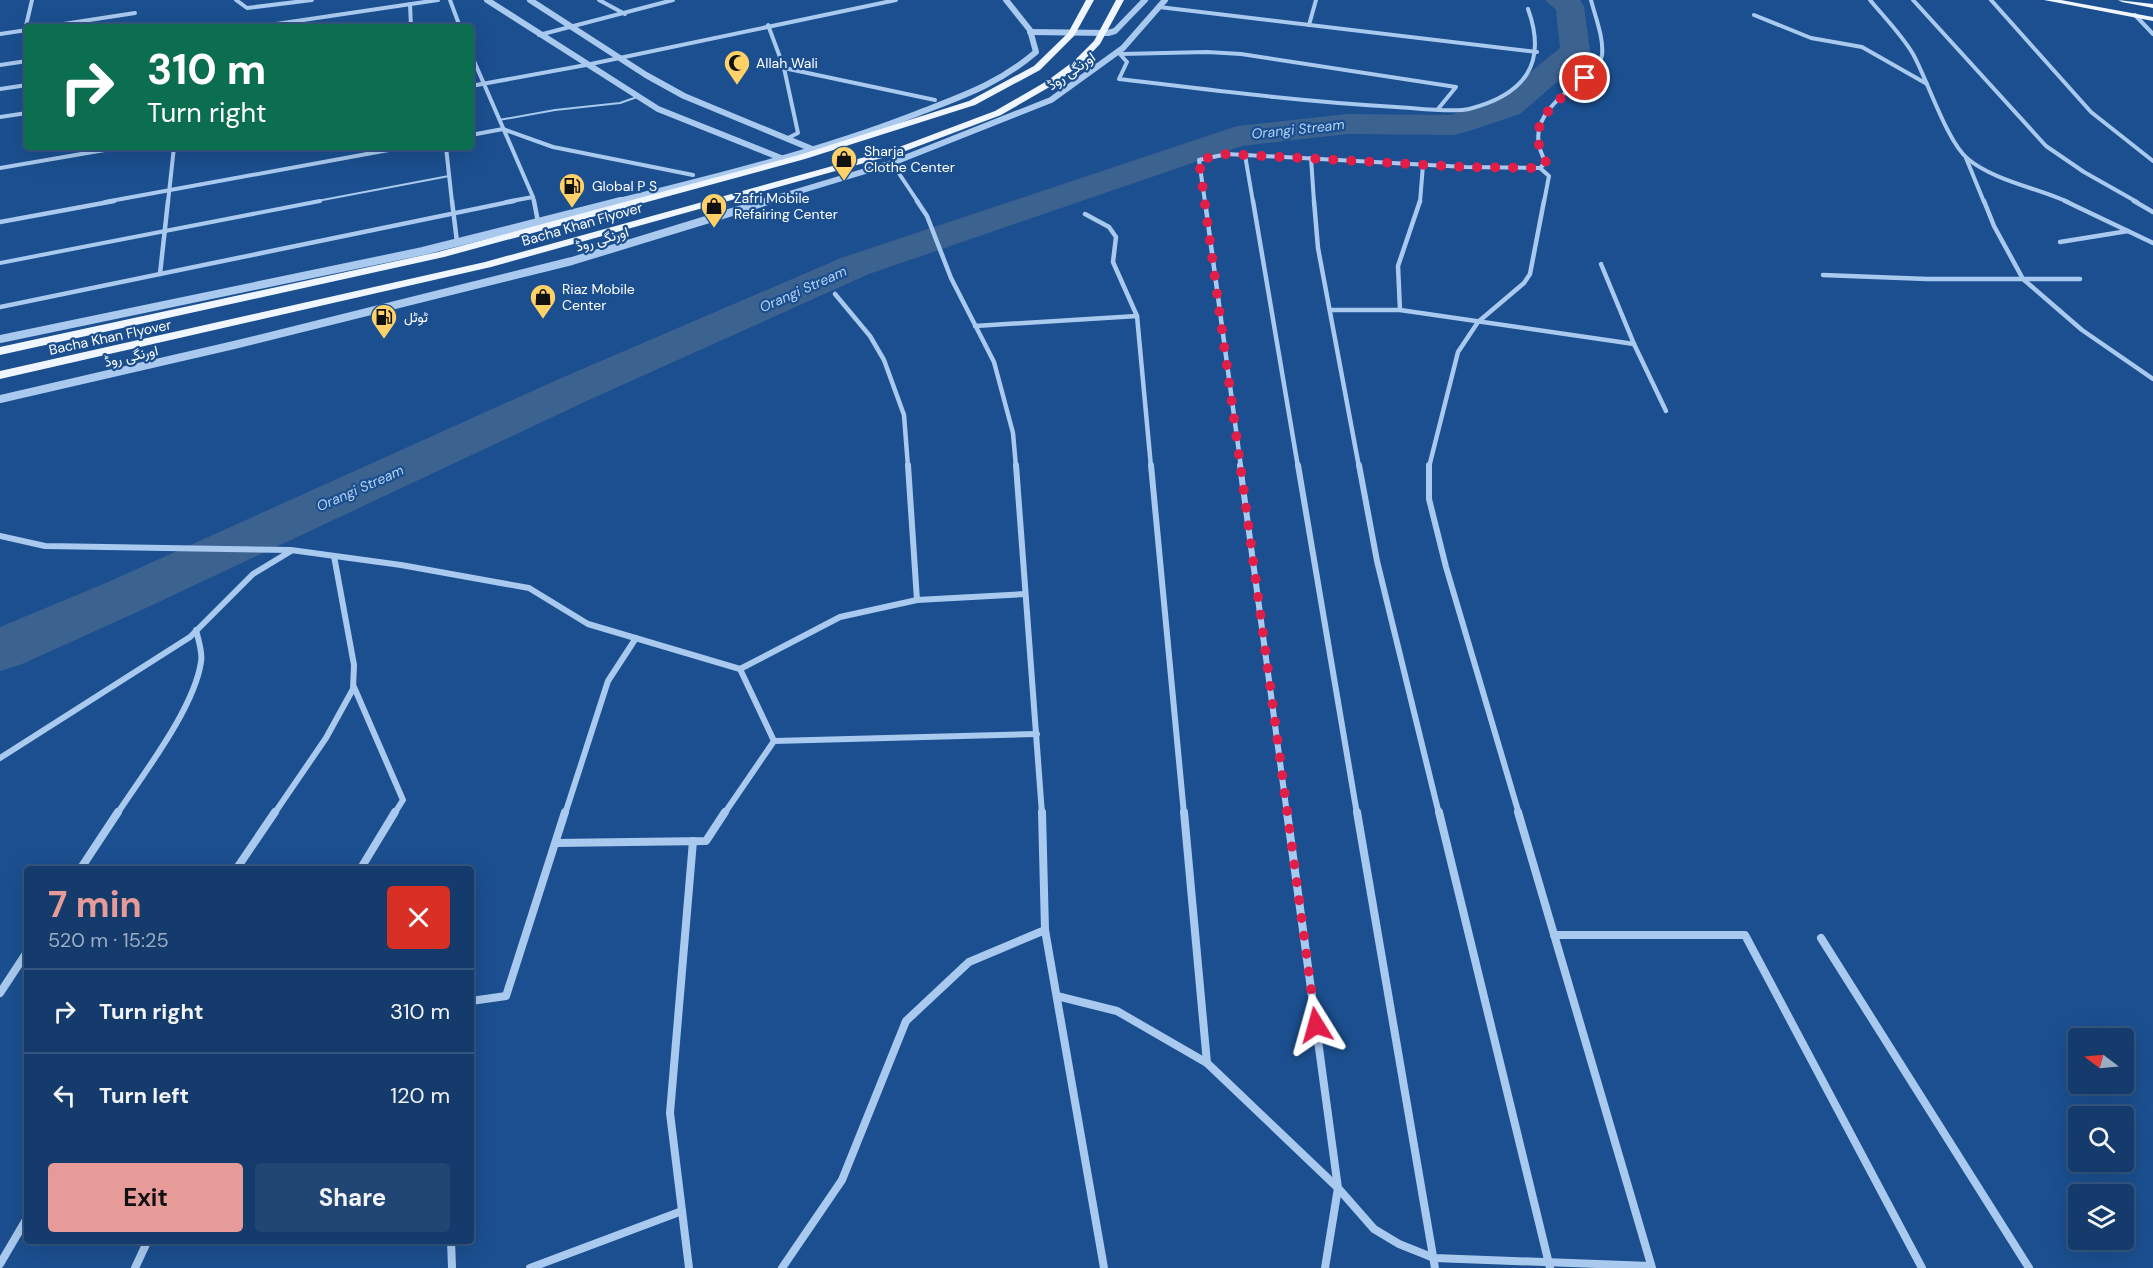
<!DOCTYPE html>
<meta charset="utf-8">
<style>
:root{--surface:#143b6b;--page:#214673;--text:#f1f3f6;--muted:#9dadc1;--line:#33557e;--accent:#e69b98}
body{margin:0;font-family:"DM Sans",Vazirmatn,sans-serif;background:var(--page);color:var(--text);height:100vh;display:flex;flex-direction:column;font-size:22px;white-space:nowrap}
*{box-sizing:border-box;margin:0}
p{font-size:20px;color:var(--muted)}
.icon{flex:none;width:33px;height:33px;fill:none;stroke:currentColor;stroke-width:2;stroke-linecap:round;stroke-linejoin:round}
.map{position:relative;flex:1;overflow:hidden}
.drawer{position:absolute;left:24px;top:866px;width:450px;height:378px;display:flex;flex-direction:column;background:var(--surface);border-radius:6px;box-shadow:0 6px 24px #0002,0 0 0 2px var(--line)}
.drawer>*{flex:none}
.top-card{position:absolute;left:24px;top:24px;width:450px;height:126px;border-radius:6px;box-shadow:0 6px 24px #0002,0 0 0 2px var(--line);background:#0b6e4f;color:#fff;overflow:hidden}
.needle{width:39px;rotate:286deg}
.controls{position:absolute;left:2068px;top:1028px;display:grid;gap:12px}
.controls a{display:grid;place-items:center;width:66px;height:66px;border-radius:6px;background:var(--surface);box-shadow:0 6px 24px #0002,0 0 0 2px var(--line);font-size:30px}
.pin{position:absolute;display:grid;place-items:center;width:51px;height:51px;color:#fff;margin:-26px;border:3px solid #fff;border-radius:50%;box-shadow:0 2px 6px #0007}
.me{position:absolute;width:66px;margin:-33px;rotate:352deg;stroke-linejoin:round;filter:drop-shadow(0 0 4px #0008)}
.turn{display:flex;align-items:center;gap:21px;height:126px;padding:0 24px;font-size:27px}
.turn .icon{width:78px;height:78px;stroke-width:2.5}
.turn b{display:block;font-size:42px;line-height:51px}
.round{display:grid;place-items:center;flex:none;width:63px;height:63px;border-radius:6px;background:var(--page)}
.summary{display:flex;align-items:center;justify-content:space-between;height:102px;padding:0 24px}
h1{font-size:36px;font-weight:700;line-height:45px;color:var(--accent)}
.cta{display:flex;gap:12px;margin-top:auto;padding:12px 24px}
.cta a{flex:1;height:69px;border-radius:6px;background:var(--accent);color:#111;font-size:24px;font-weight:700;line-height:69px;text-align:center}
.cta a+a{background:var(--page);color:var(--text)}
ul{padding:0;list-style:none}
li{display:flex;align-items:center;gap:18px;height:84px;padding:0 24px;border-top:2px solid var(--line)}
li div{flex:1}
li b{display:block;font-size:22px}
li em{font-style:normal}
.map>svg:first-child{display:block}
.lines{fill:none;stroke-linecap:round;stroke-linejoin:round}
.river{fill:#3c6290;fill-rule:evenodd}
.service-far1{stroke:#a9c9ee;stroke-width:2}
.service{stroke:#a9c9ee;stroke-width:4}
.minor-far3{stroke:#a9c9ee;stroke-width:4}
.minor-far2{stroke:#a9c9ee;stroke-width:4.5}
.minor-far1{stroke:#a9c9ee;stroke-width:6}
.minor{stroke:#a9c9ee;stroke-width:8}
.tertiary-far1{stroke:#a9c9ee;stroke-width:6}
.tertiary{stroke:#a9c9ee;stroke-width:8}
.primary{fill:#f0f6ff;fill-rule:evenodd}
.route{stroke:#e11d48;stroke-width:10;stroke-dasharray:0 18}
.labels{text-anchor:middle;stroke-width:4.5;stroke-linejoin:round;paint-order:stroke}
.far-poi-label{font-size:14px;fill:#fff;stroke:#1b4f8f;text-anchor:start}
.far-street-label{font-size:14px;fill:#fff;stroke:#1b4f8f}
.far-water-label{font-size:14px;font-style:italic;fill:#b5d3f5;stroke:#1b4f8f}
</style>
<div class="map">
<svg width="2153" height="1268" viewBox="0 0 2153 1268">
<rect width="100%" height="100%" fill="#1b4f8f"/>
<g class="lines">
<path class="river" d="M1545 0H1580L1584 6 1590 51 1586 57 1520 114 1466 132 1454 135 1347 134 1242 146 869 274 591 399 146 608 20 665 0 671V627L108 582 559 379 841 258 1237 126 1347 114 1451 115 1496 100 1560 48 1556 10Z"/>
<g class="service-far1">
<path d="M499 120 555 110 620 103 637 97"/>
<path d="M312 202 449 176"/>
</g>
<path class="service" d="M0 263 320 201"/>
<g class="minor-far3">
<path d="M236 0 247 8 312 0"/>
<path d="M450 0 460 27"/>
<path d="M599 0 625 14"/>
<path d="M1870 0C1884 17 1902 35 1913 54 1927 79 1947 142 1968 159 1993 180 2037 188 2068 202"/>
<path d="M1913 0 2046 146 2084 172 2137 202"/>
<path d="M1991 0 2091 112 2153 161"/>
<path d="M410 4 411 27"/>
<path d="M1159 7 1537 52"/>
<path d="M1754 15 1811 38 1862 47 1927 84"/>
<path d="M2135 15 2153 34"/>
<path d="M768 25 784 68 798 133 788 138"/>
<path d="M1309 25 1316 0"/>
<path d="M44 27 135 13"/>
<path d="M256 27 438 0"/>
<path d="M25 30 32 0"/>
<path d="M0 34 27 30"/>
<path d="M539 35 673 0"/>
<path d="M1118 52 1127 62 1119 79C1211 90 1303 102 1396 107 1415 108 1453 113 1469 109 1524 95 1548 64 1528 9"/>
<path d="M471 54 533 197"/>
<path d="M1121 54 1207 52 1241 54 1456 87 1438 109"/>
<path d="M0 65 27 61"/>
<path d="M784 68 935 100"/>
<path d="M471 86 586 65 896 0"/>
<path d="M0 89 27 85"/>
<path d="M0 117 27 113"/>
<path d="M471 135 503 129 553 147 693 175"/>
<path d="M446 147 452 202"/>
<path d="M1245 155 1253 202"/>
<path d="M1311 158 1314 202"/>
<path d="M1966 158 1984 202"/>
<path d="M892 163 918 202"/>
<path d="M0 168 122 147"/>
<path d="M1540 168 1549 176 1544 202"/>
<path d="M105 202 405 147"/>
<path d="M168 202 174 147"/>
<path d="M506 202 533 197 534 202"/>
<path d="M1205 202 1199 160 1227 154 1465 167 1540 168 1546 162C1523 125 1555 101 1582 79 1590 72 1600 66 1602 55 1604 38 1595 16 1591 0"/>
<path d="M1420 202 1423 165"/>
</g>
<g class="minor-far2">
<path d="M452 201 457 242"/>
<path d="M534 201 538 222"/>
<path d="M917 201 927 216 951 278 994 362 1013 433 1016 467"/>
<path d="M1205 201 1241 467"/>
<path d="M1253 201 1298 467"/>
<path d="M1314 201 1318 248 1359 467"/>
<path d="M1984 201 1994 226 2023 279 2082 330 2153 379"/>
<path d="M2065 201 2153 243"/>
<path d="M2134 201 2153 212"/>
<path d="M1085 214 1109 227 1116 237 1113 262 1137 316 1151 467"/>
<path d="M0 222 114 201"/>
<path d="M2060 242 2128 231"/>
<path d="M1601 264 1634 344 1666 411"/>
<path d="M160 274 168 201"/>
<path d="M1823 275 1927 279H2080"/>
<path d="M835 294 870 336 884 360 904 415 908 467"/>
<path d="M0 307 514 201"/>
<path d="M1330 310H1400L1634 344"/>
<path d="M1400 310 1398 266 1420 201"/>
<path d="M975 326 1137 316"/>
<path d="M1429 467 1458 352 1478 322 1524 283 1530 274 1544 201"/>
</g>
<g class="minor-far1">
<path d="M908 465 917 600"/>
<path d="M1016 465 1042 814"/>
<path d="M1151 465 1184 814"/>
<path d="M1240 465 1287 814"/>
<path d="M1298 465 1357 814"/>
<path d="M1359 465 1377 561 1439 814"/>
<path d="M1429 465V499L1446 567 1519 814"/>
<path d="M0 536 45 546 291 550 401 565 529 588 588 624 740 669 774 741 1037 734"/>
<path d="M740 669 840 617 917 600 1025 594"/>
<path d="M354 687 403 800 394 814"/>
<path d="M0 758 190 637 253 574 291 551"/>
<path d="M117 814C143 774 194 709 201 662 203 652 198 639 196 630"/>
<path d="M274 814 326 738 353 689 354 665 334 556"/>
<path d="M565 814 608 681 636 638"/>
<path d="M724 814 774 741"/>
</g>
<g class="minor">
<path d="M1184 812 1207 1063"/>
<path d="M1287 812 1338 1188 1325 1268"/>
<path d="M1357 812 1435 1268"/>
<path d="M1439 812 1550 1268"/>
<path d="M1518 812 1652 1268"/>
<path d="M556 843 706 841 725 812"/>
<path d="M81 868 118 812"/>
<path d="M237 868 275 812"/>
<path d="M361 868 395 812"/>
<path d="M1045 930 1104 1268"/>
<path d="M1554 935H1745L1922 1268"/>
<path d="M1821 938 2029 1268"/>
<path d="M0 993 27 952"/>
<path d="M1057 996 1117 1011 1207 1063 1338 1188 1374 1229 1399 1244 1434 1258 1651 1266"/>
<path d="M471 1001 506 996 565 812"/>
<path d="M451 1240 452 1268"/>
<path d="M0 1264 27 1218"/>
<path d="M135 1268 148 1240"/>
<path d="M530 1268 682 1211"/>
<path d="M689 1268 670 1113 693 841"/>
<path d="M782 1268 842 1180 906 1021 969 962 1045 930 1042 812"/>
</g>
<g class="tertiary-far1">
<path d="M487 0 658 109 781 158"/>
<path d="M530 0 646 75 684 96 812 149"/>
<path d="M1030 32 1108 33 1115 31 1145 0"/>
<path d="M615 202C716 177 818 152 916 114 962 96 997 85 1036 52L1030 30 1006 0"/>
<path d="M763 202 892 163 1051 100 1123 48 1165 0"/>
</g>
<g class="tertiary">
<path d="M0 339 423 251 621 201"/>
<path d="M0 399 234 345 572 261 768 201"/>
</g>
<g class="primary">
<path d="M1086 0H1094L1074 36 1040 70 975 105 805 159 444 257 0 355V347L438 252 799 155 969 101 1034 66 1068 33Z"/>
<path d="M1116 0H1124L1100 44 1080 65 1053 85 1001 115 900 153 491 267 0 379V371L485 262 894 149 995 111 1047 81 1074 61 1094 41Z"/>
<path d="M2044 0H2061L2153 17V21Z"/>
<path d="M2118 0 2153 4V8L2122 2Z"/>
</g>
</g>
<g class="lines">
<path class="route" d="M1316 1025 1199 160 1227 154 1245 155 1465 167 1540 168 1546 162C1522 121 1557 103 1585 78"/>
</g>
<defs>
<g id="mosque-pin" transform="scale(1.35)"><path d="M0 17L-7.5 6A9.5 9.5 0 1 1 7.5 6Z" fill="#ffd166" stroke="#1b4f8f"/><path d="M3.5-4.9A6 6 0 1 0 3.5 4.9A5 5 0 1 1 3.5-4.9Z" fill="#111"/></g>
<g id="shop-pin" transform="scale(1.35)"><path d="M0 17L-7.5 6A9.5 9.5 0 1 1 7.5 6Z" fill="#ffd166" stroke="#1b4f8f"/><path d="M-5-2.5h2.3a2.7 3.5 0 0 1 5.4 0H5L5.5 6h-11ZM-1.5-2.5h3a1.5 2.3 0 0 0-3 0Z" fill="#111"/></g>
<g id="fuel-pin" transform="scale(1.35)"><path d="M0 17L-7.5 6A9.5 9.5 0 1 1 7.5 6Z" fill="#ffd166" stroke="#1b4f8f"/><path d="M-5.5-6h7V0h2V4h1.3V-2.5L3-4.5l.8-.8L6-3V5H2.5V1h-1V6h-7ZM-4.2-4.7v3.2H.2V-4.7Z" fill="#111"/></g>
</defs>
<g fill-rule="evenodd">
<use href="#mosque-pin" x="737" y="63"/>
<use href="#shop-pin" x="844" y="159"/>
<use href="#fuel-pin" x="572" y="186"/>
<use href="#shop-pin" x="714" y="206"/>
<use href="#shop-pin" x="543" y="297"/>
<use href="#fuel-pin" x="384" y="317"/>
</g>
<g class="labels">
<g class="far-poi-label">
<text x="756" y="68">Allah Wali</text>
<text x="864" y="156">Sharja<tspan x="864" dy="16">Clothe Center</tspan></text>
<text x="592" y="191">Global P S</text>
<text x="734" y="203">Zafri Mobile<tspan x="734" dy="16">Refairing Center</tspan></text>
<text x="562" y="294">Riaz Mobile<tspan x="562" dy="16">Center</tspan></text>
<text x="404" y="322">ٹوٹل</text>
</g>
<g class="far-street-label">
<text transform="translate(1071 71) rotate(-35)" y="5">اورنگی روڈ</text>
<text transform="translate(582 224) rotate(-16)" y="5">Bacha Khan Flyover</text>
<text transform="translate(602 239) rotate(-17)" y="5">اورنگی روڈ</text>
<text transform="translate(110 337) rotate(-12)" y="5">Bacha Khan Flyover</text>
<text transform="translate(131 356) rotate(-13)" y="5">اورنگی روڈ</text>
</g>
<g class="far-water-label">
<text transform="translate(1298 129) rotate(-6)" y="5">Orangi Stream</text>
<text transform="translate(803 289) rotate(-24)" y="5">Orangi Stream</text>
<text transform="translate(360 488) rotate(-24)" y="5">Orangi Stream</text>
</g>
</g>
</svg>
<div class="controls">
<a><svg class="needle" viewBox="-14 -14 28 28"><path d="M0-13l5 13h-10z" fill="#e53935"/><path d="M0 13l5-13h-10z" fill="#9dadc1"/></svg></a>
<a><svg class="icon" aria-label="search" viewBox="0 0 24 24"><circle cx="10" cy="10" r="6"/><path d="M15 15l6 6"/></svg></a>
<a><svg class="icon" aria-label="layers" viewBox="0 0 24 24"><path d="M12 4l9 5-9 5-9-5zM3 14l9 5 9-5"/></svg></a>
</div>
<div class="pin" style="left:1585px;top:78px;background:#d93025"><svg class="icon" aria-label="arrive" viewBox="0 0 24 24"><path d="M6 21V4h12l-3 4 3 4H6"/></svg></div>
<svg class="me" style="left:1316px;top:1025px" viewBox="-20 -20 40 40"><path d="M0-17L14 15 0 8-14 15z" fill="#e11d48" stroke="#fff" stroke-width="4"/></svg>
<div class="top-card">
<div class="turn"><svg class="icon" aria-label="right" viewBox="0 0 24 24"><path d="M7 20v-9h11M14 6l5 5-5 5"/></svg><div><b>310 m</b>Turn right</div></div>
</div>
<section class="drawer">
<div class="summary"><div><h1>7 min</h1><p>520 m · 15:25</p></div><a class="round" style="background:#d93025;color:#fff"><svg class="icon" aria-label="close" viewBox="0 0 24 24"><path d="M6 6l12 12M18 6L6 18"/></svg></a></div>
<ul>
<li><svg class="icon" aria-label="right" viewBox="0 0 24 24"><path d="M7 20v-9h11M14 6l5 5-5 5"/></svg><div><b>Turn right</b></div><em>310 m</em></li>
<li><svg class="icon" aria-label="left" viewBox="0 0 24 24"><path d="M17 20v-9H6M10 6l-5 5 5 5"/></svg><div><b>Turn left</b></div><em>120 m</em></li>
</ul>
<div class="cta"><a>Exit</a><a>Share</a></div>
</section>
</div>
